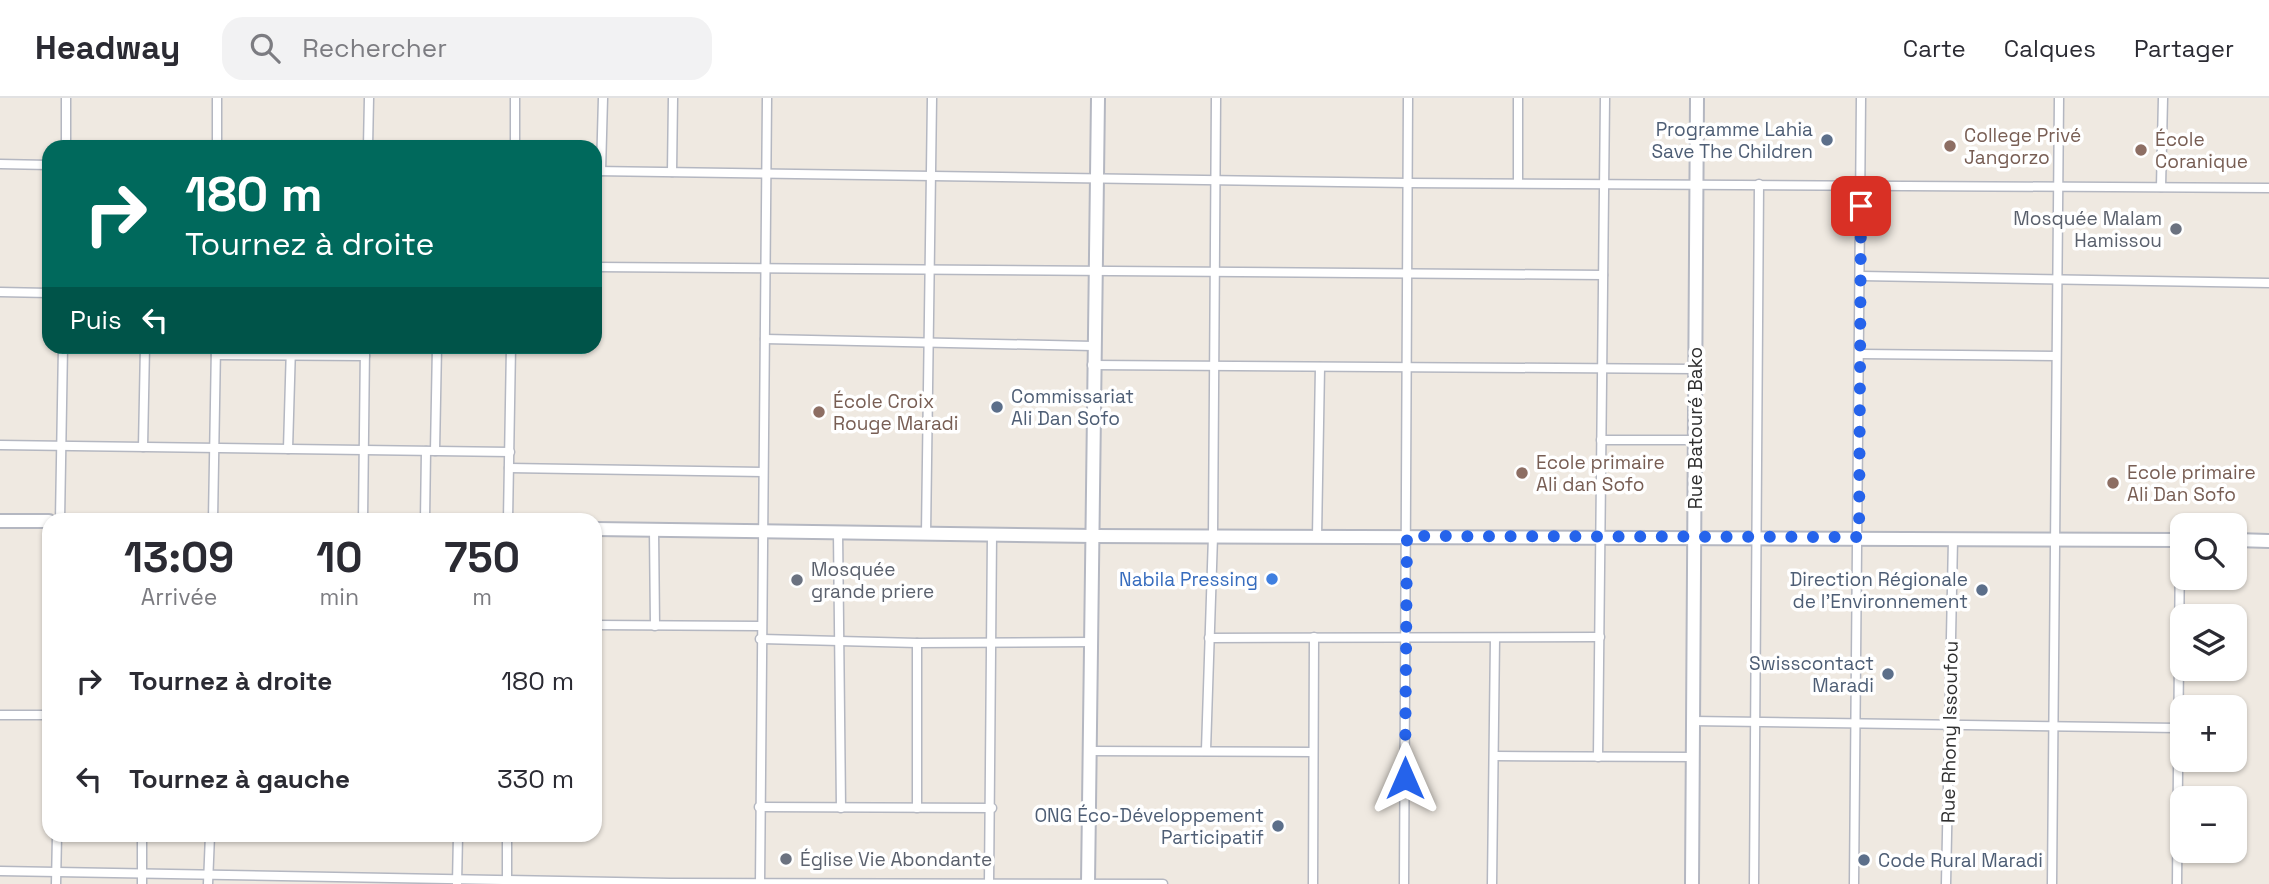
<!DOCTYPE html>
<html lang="fr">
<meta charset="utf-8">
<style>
:root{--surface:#fff;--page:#f2f2f3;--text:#2b2b33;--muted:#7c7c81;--line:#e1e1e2}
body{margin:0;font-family:"Space Grotesk",sans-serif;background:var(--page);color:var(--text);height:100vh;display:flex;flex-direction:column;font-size:26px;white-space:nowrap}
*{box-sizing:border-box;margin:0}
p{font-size:23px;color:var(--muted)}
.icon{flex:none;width:38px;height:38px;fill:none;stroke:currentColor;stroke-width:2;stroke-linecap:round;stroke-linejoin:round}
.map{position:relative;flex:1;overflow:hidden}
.details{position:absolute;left:42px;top:415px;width:560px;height:329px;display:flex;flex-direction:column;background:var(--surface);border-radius:21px;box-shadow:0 2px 5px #0004}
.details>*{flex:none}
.guide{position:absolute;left:42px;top:42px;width:560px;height:214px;border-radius:21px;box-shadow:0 2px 5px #0004;background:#00695c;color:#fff;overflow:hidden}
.controls{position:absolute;left:2170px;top:415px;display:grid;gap:14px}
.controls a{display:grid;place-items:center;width:77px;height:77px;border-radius:14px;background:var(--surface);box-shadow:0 2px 5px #0004;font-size:35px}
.pin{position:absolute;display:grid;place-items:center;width:60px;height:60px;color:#fff;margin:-30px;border-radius:14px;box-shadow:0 4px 10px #0006}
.me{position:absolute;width:77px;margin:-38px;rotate:0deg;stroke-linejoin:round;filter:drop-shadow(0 0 5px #0008)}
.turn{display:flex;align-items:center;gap:24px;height:147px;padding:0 28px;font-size:32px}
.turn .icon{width:91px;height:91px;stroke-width:2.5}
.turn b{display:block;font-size:49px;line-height:60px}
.then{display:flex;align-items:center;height:66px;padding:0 28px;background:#0003;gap:14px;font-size:26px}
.eta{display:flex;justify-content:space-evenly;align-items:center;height:119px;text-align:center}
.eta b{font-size:42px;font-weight:700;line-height:49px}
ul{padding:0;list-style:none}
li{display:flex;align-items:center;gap:21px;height:98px;padding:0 28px}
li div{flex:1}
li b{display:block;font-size:26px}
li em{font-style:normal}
header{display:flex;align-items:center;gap:42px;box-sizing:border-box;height:98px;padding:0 35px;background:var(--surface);border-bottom:2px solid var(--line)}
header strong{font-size:33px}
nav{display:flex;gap:38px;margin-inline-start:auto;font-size:24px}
.search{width:490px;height:63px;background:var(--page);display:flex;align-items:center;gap:18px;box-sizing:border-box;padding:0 24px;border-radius:21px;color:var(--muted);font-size:26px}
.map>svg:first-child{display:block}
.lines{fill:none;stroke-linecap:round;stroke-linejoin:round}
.street-casing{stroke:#b4b7c1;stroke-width:11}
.secondary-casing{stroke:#b4b7c1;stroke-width:16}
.street{stroke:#fff;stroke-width:8}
.secondary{stroke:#fff;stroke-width:12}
.route{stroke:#2563eb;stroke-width:12;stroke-dasharray:0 21.6}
.service-dot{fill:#5c6f8a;stroke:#fff;stroke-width:2.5}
.education-dot{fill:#8d6e63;stroke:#fff;stroke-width:2.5}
.worship-dot{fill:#6b7280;stroke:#fff;stroke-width:2.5}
.shop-dot{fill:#3f7fe0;stroke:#fff;stroke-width:2.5}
.labels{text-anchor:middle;stroke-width:7;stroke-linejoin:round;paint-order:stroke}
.service-label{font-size:19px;fill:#4e5e75;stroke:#fff;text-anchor:end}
.education-label{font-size:19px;fill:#785e54;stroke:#fff;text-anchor:start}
.worship-label{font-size:19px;fill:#5b616d;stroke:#fff;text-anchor:start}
.street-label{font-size:19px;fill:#2e2e2e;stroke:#fff}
.shop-label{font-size:19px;fill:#366cbe;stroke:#fff;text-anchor:end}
</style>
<header>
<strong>Headway</strong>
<div class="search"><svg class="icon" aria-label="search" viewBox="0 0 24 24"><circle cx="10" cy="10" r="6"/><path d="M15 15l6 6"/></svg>Rechercher</div>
<nav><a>Carte</a><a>Calques</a><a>Partager</a></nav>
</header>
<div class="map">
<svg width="2269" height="786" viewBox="0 0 2269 786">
<rect width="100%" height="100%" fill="#efe9e1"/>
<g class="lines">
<g class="street-casing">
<g id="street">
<path d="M1518 0V85"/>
<path d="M66 49V0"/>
<path d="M217 49V0"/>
<path d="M368 49 369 0"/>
<path d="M515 49V0"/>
<path d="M0 66 49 67"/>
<path d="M595 73 1408 85 2269 90"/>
<path d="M601 73 603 0"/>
<path d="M672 74 673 0"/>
<path d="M2161 89 2163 0"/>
<path d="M595 169 1603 177"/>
<path d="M1861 178 2269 185"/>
<path d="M0 194 49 195"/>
<path d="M765 241 1093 248"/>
<path d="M1861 256 2056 258"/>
<path d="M216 257 365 258"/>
<path d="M1092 267 1695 271"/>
<path d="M1601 342H1694"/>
<path d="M0 347 510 354"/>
<path d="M143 349 145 248"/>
<path d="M288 351 291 248"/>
<path d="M435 353 437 248"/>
<path d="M509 370 763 374"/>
<path d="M60 422 63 248"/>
<path d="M213 422 216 248"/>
<path d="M363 422 365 248"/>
<path d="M425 422 426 353"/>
<path d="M508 422 511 248"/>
<path d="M654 432 655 528"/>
<path d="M838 434 841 710"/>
<path d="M926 436 932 0"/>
<path d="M1317 438 1320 269"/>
<path d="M595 527 760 528"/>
<path d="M1209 540 1600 539"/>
<path d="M760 541 917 545 1092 544"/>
<path d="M917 545V710"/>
<path d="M0 617H49"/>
<path d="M1693 623 2178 630"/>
<path d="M1206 652 1213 438 1216 0"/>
<path d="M1091 653 1313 654"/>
<path d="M1495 658 1693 659"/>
<path d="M1598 659 1605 0"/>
<path d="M759 709 992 710"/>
<path d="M507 737V786"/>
<path d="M0 773 670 785 1163 786"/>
<path d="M56 786 57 737"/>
<path d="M142 786V737"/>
<path d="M208 786 210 737"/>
<path d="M457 786 458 737"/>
<path d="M760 786 767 0"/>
<path d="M989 786 992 436"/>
<path d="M1313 786 1314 539"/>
<path d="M1404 786 1408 0"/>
<path d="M1492 786 1495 540"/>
<path d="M1754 786 1759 86"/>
<path d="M1854 786 1861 0"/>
<path d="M1946 786 1953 441"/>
<path d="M2052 786 2059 0"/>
<path d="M2177 786 2180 442"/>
</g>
</g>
<g class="secondary-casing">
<g id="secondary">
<path d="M0 423H49"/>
<path d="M595 431 1094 438 2182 442"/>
<path d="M2235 442 2269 443"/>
<path d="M1088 786 1098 0"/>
<path d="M1692 786 1697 0"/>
</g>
</g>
<use href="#street" class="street"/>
<use href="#secondary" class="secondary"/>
</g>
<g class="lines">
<path class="route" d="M1405 680 1407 438 1859 439 1861 108"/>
</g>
<g class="service-dot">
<circle cx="1827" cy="42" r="7"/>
<circle cx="997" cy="309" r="7"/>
<circle cx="1982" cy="492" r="7"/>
<circle cx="1888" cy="576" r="7"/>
<circle cx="1278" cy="728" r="7"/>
<circle cx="1864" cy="762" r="7"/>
</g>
<g class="education-dot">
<circle cx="1950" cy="48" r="7"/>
<circle cx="2141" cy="52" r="7"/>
<circle cx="819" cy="314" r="7"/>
<circle cx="1522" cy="375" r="7"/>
<circle cx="2113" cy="385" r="7"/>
</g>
<g class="worship-dot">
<circle cx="2176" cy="131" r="7"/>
<circle cx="797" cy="482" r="7"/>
<circle cx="786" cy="761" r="7"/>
</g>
<circle class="shop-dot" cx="1272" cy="481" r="7"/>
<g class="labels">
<g class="service-label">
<text x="1813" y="38">Programme Lahia<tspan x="1813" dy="22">Save The Children</tspan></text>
<text x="1011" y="305" text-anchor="start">Commissariat<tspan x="1011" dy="22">Ali Dan Sofo</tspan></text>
<text x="1968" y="488">Direction Régionale<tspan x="1968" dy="22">de l'Environnement</tspan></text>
<text x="1874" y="572">Swisscontact<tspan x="1874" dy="22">Maradi</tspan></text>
<text x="1264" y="724">ONG Éco-Développement<tspan x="1264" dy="22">Participatif</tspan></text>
<text x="1878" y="769" text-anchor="start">Code Rural Maradi</text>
</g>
<g class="education-label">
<text x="1964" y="44">College Privé<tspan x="1964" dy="22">Jangorzo</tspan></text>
<text x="2155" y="48">École<tspan x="2155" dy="22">Coranique</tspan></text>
<text x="833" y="310">École Croix<tspan x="833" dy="22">Rouge Maradi</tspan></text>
<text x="1536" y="371">Ecole primaire<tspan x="1536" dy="22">Ali dan Sofo</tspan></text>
<text x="2127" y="381">Ecole primaire<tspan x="2127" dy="22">Ali Dan Sofo</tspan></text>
</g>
<g class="worship-label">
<text x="2162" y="127" text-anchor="end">Mosquée Malam<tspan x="2162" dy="22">Hamissou</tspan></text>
<text x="811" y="478">Mosquée<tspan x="811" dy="22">grande priere</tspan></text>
<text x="800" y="768">Église Vie Abondante</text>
</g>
<g class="street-label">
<text transform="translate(1695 330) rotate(-90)" y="7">Rue Batouré Bako</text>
<text transform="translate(1949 634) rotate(-89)" y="7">Rue Rhony Issoufou</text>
</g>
<g class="shop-label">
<text x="1258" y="488">Nabila Pressing</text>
</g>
</g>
</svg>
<div class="controls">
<a><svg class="icon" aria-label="search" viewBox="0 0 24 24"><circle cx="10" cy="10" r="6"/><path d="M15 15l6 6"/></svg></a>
<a><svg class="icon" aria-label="layers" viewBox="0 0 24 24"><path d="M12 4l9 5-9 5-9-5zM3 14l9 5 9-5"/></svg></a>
<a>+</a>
<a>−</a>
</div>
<div class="pin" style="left:1861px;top:108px;background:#d93025"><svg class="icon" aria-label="arrive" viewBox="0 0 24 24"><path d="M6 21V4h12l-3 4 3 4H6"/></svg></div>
<svg class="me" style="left:1405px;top:680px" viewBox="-20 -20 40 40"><path d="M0-17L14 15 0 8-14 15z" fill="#2563eb" stroke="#fff" stroke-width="4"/></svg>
<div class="guide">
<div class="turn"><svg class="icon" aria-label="right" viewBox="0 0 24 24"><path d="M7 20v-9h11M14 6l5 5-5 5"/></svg><div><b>180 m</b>Tournez à droite</div></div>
<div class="then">Puis<svg class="icon" aria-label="left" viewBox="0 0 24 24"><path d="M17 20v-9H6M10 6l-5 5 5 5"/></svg></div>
</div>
<section class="details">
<div class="eta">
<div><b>13:09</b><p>Arrivée</p></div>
<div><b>10</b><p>min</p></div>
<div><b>750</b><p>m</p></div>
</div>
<ul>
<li><svg class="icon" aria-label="right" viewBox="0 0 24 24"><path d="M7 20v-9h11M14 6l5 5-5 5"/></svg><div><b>Tournez à droite</b></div><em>180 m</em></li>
<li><svg class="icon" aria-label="left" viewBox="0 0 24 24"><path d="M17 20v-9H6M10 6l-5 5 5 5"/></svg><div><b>Tournez à gauche</b></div><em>330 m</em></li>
</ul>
</section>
</div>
